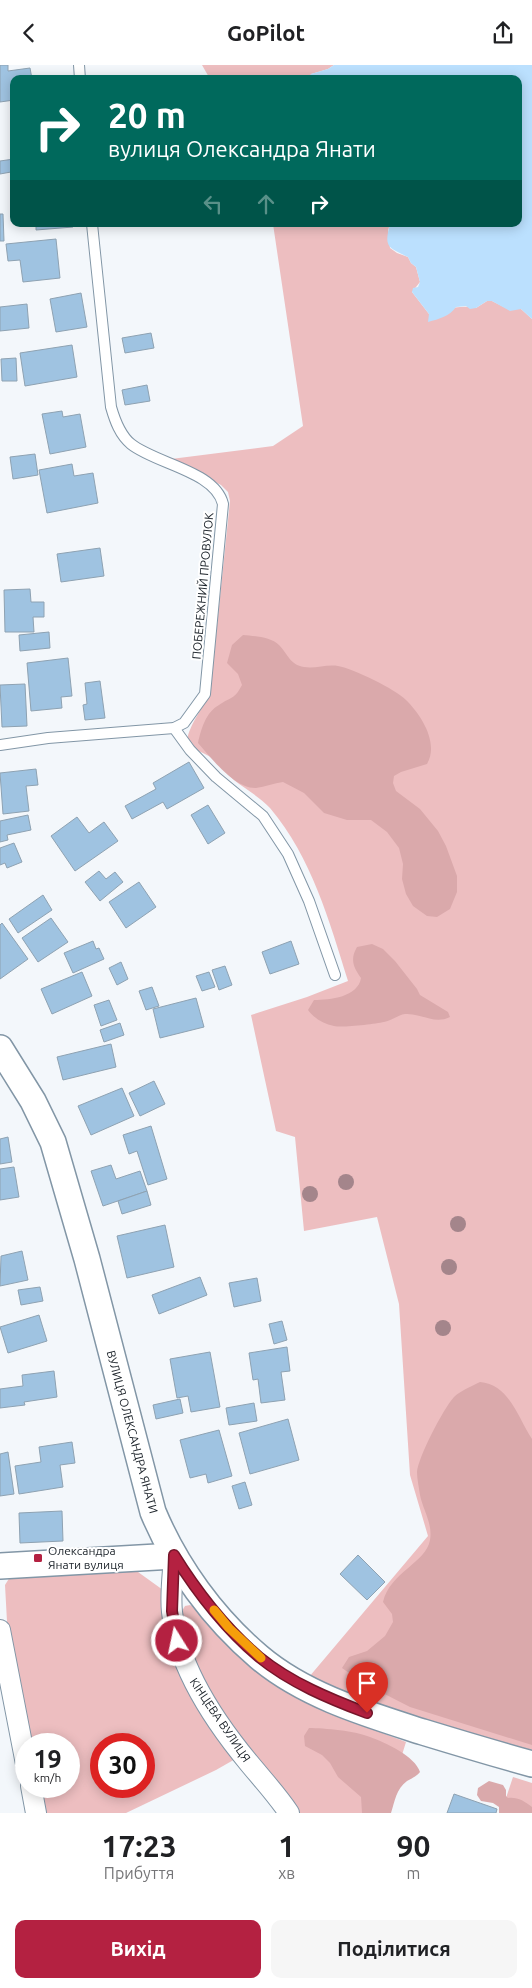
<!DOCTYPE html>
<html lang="uk">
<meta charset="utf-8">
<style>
:root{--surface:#fff;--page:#f6f6f6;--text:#202124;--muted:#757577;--accent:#b42141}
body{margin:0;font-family:Ubuntu,sans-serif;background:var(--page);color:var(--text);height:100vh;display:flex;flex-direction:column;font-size:19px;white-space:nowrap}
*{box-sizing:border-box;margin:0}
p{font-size:16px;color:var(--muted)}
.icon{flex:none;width:28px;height:28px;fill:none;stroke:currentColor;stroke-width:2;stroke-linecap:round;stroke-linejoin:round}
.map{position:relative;height:1748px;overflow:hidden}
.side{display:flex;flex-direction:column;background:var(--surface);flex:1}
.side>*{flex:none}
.banner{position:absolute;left:10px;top:10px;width:512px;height:152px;border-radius:10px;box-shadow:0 2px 12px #0003;background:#00695c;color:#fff;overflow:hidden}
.speed{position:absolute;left:15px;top:1668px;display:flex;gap:10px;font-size:25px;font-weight:700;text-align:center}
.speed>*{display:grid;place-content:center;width:65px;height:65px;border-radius:50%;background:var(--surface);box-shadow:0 2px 12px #0003;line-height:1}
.speed small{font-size:12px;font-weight:400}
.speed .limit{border:8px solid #d22;background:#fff;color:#111}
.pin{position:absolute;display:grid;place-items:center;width:42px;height:42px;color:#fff;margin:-51px -21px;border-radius:50% 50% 50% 0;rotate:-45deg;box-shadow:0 0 5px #0007}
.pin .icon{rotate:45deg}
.me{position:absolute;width:55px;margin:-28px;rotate:350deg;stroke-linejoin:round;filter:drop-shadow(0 0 4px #0008)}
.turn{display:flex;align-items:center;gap:18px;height:105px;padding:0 15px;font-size:22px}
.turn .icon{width:65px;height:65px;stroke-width:2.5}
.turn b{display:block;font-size:35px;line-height:42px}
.lanes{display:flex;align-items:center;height:48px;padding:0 15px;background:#0003;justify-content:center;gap:25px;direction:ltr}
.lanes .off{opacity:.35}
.eta{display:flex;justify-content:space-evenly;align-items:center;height:85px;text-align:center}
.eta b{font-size:30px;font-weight:700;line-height:35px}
.button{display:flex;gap:10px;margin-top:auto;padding:10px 15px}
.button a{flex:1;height:58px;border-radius:10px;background:var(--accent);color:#fff;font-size:20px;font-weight:700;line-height:58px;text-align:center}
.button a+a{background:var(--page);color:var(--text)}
header{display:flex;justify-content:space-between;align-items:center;height:65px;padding:0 15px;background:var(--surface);font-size:22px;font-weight:700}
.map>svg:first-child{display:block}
.green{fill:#edbec0;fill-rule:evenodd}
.forest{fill:#daa9ab}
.water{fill:#bbe0fe}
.building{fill:#9fc3e1;stroke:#8ea2b2}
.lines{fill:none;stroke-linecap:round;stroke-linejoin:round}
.service-casing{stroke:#8296a6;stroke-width:12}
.minor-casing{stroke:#8296a6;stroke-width:22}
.tertiary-casing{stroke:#8296a6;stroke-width:28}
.service{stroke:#fff;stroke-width:10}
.minor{stroke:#fff;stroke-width:20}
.tertiary{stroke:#fff;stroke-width:25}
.tree{fill:#a4858b}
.route-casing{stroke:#75152a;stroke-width:12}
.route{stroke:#b42141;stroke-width:9}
.slow{stroke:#f59e0b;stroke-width:9}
.poi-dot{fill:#b42141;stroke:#fff;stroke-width:2}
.labels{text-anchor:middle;stroke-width:4;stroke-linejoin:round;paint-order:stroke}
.street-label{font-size:12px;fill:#1c232a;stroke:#fff}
.poi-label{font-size:12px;fill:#1c232a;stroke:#fff;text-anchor:start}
</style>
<header><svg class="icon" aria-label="back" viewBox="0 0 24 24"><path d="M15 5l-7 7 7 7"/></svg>GoPilot<svg class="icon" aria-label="share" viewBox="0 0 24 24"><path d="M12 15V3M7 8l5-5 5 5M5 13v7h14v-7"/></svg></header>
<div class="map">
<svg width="532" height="1748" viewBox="0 0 532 1748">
<rect width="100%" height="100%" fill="#f3f7fb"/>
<g class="green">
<path d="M202 0H334L328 4 311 9 309 14H210Z"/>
<path d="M273 159H390L388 165 390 183 397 188 408 192 411 198 416 202 420 217 412 227 429 249C445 245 459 239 476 243L487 236H492L504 242 521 244 532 254V1687L385 1644 309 1612 428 1471 410 1410 399 1239 377 1152 304 1166 295 1072 276 1066 251 950 307 932 348 916C329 855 312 793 270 743 260 732 245 724 234 715 226 708 220 699 212 693 204 687 192 686 188 676 185 667 205 639 210 628L230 436 228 427 221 420 171 394 273 381 303 361Z"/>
<path d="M100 1502 138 1507 163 1525 237 1693 216 1705 126 1748H44L39 1721H69V1679H30L8 1575 5 1520 10 1512ZM101 1679H144V1721H101Z"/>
<path d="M190 1540 194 1542 220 1572 328 1647 406 1677 384 1748H296L220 1645 182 1572V1546L185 1541Z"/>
<path d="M513 1712 532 1718V1748H501Z"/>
</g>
<g class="forest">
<path d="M243 570C254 571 271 572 279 580 288 589 290 600 304 602 315 604 327 599 338 601 354 604 395 624 406 635 422 651 439 678 427 699L401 707 394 711 393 718 396 726 420 744 438 766 446 781 457 811V827L450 844 437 852 427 851 413 841 406 829 402 814 403 799 399 783 387 767 371 755H347L324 748 304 728 283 717C274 718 265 722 256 723 235 724 211 693 198 678 201 664 206 647 219 640 232 631 234 635 242 620L238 609 227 598 232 580Z"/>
<path d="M372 879 383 884 395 896 417 924 420 930 448 947 450 952C434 960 422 948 405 949 398 950 391 956 384 957 374 959 342 963 334 961 323 959 314 953 308 945L314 935C330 935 358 932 361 913 353 902 350 894 357 882Z"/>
<path d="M480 1317C509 1319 518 1353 532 1374V1680L410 1642 365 1619 342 1603 349 1592 367 1586 385 1571 393 1557 392 1549 383 1537C390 1507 426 1498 430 1475 433 1459 423 1445 420 1430 419 1423 417 1414 417 1407 418 1393 443 1344 454 1332 460 1326 472 1321 480 1317Z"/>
<path d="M309 1663C324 1663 356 1666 370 1672 386 1678 415 1691 420 1707 416 1712 412 1713 407 1716 396 1724 395 1736 391 1748H362L361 1732 338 1712 330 1698 322 1690 305 1681 304 1671Z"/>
<path d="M489 1716 503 1720 506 1725V1731L508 1733C518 1732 524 1736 532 1742V1748H499V1742L493 1738 481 1736 477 1730 478 1723Z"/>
</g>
<path class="water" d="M334 0H532V254L521 244 510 246 492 236H487L476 243 470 244 466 241 456 242C450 251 439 254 428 257L429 249 412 227 413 223 418 222 420 217 416 202 411 198 408 192C387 182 384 182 390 159H519V14H309L311 9 328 4Z"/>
<g class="building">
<path d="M0 0H8V6L30 3 32 14H14V35L0 37Z"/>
<path d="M14 94V125L11 107 0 109V96Z"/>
<path d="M0 149H3L4 176H0Z"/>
<path d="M36 159H72L73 162 36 165Z"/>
<path d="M56 174 60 213 23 217 20 195 8 196 6 179Z"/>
<path d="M81 228 87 262 56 267 50 234Z"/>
<path d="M27 239 29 263 0 266V242Z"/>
<path d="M151 268 154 283 125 288 122 273Z"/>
<path d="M72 280 77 312 25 321 20 288Z"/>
<path d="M16 293 17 316H2L1 294Z"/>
<path d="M147 320 150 336 125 340 122 325Z"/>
<path d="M62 346 63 352 80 349 86 382 50 389 42 349Z"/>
<path d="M35 389 38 410 13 414 10 392Z"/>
<path d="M72 399 74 411 93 408 98 438 47 448 39 405Z"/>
<path d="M100 483 104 511 61 517 57 489Z"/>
<path d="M30 524 31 537H44V552H33L34 567H5L4 525Z"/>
<path d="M49 567 50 583 20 586 19 570Z"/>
<path d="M68 593 72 631 61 632 62 643 31 646 27 598Z"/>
<path d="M100 616 105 653 85 655 83 640 87 639 85 618Z"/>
<path d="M25 619 27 661 2 662 0 620Z"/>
<path d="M189 697 204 723 167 744 163 737 132 754 125 741 156 724 153 718Z"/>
<path d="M36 704 38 720 26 721 29 746 3 749 0 708Z"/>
<path d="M208 740 225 768 208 779 191 750Z"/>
<path d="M28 750 31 765 7 770 8 775 0 777V756Z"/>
<path d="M77 752 89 768 104 757 118 776 75 806 51 771Z"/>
<path d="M14 778 22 797 7 803 5 798 0 800V783Z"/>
<path d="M99 806 106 814 115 807 123 817 100 836 85 817Z"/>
<path d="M139 817 156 842 126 863 109 837Z"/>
<path d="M43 830 52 845 18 868 9 854Z"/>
<path d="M51 853 68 877 38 897 22 873Z"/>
<path d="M2 858 28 894 0 914V860Z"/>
<path d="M93 876 96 884 99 883 104 894 73 908 64 888Z"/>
<path d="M291 876 299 899 270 909 262 887Z"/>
<path d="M121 897 128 914 117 920 109 903Z"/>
<path d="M225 901 232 920 219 925 212 905Z"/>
<path d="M82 907 92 931 52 949 41 924Z"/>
<path d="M209 907 215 922 202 926 196 911Z"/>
<path d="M152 922 159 941 146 945 139 926Z"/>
<path d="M196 933 204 962 160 973 153 944Z"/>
<path d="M109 935 117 955 101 961 94 940Z"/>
<path d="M120 958 124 970 104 977 100 965Z"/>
<path d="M111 979 116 1002 63 1015 57 992Z"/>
<path d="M154 1016 165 1039 140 1051 129 1028Z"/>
<path d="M122 1023 134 1051 91 1070 78 1041Z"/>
<path d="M151 1061 167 1114 148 1120 137 1086 129 1089 123 1070Z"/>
<path d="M8 1072 12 1097 0 1099V1074Z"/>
<path d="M111 1100 116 1114 140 1106 147 1126 103 1141 91 1106Z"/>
<path d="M14 1102 19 1132 0 1135V1104Z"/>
<path d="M147 1126 151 1140 122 1149 118 1136Z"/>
<path d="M165 1160 174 1202 127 1213 117 1171Z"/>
<path d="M22 1186 28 1215 0 1221 1 1191Z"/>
<path d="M200 1212 207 1230 159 1249 152 1230Z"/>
<path d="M257 1213 261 1236 234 1242 229 1218Z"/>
<path d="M40 1222 43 1236 21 1240 18 1225Z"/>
<path d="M39 1250 47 1276 8 1288 0 1262Z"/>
<path d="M282 1256 287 1275 274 1279 269 1259Z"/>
<path d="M287 1282 290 1306 281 1307 285 1335 261 1338 258 1314 253 1315 249 1288Z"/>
<path d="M210 1287 220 1342 191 1347 188 1331 177 1333 170 1294Z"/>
<path d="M54 1306 57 1332 24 1337 25 1340 0 1343V1324L23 1321 22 1310Z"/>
<path d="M180 1334 183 1348 156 1354 153 1340Z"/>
<path d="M254 1338 257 1356 229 1360 226 1343Z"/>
<path d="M288 1354 299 1395 250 1409 239 1368Z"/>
<path d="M219 1365 232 1411 208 1418 206 1409 190 1413 180 1375Z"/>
<path d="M72 1377 75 1398 60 1400 63 1422 19 1429 15 1401 41 1397 39 1382Z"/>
<path d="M8 1387 14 1429 0 1431V1389Z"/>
<path d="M245 1417 252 1440 239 1444 232 1421Z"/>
<path d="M62 1446 63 1476 20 1478 19 1448Z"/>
<path d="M358 1490 385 1517 367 1535 340 1509Z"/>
<path d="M454 1729 497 1744 496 1748H447Z"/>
</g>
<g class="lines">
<g class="service-casing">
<g id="service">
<path d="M79 0 80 14"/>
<path d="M174 663 190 685 216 712 263 751 288 789 309 836 335 910"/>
<path d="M0 680 48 673 174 663 184 658 205 629 223 439C215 406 156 399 131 379 120 370 115 356 111 342L92 159"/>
</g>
</g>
<g class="minor-casing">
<g id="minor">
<path d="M174 1491C173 1509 170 1529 172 1547 178 1601 215 1657 249 1698 263 1715 277 1730 289 1748"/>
<path d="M0 1565 26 1699"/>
<path d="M31 1721 36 1748"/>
</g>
</g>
<g class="tertiary-casing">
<g id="tertiary">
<path d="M0 983 33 1036 53 1077 87 1194 153 1447C176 1502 213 1553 259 1592 305 1631 367 1649 423 1667 459 1678 496 1689 532 1699"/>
<path d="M0 1501 174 1491"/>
</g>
</g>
<use href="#service" class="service"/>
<use href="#minor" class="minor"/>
<use href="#tertiary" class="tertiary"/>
</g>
<g class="tree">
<circle cx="346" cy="1117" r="8"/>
<circle cx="310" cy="1129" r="8"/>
<circle cx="458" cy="1159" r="8"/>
<circle cx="449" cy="1202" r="8"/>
<circle cx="443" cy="1263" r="8"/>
</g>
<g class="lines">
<g class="route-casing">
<path id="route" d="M177 1576 172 1546 174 1490C197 1527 226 1564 259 1592 291 1618 330 1634 367 1648"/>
</g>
<use href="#route" class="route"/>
<path class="slow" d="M214 1545 229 1563 261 1593"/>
</g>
<rect class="poi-dot" x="33" y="1488" width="10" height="10" rx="2.5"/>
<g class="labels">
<g class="street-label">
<text transform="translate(203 521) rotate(-85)" y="4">ПОБЕРЕЖНИЙ ПРОВУЛОК</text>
<text transform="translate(132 1367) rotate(75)" y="4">ВУЛИЦЯ ОЛЕКСАНДРА ЯНАТИ</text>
<text transform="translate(220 1655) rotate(56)" y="4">КІНЦЕВА ВУЛИЦЯ</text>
</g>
<g class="poi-label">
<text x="48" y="1490">Олександра<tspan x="48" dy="14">Янати вулиця</tspan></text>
</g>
</g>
</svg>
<div class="speed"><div>19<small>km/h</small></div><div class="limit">30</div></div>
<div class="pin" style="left:367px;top:1648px;background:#d93025"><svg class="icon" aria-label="arrive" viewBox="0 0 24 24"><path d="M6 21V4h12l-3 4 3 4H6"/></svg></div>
<svg class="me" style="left:177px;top:1576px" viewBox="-20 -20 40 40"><circle r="17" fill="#b42141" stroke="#fff" stroke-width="3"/><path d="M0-11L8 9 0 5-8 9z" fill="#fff"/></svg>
<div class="banner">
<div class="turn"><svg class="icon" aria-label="right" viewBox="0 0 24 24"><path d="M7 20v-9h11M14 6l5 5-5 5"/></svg><div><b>20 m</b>вулиця Олександра Янати</div></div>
<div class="lanes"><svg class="icon off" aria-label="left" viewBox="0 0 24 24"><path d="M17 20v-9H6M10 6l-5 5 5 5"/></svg><svg class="icon off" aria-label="ahead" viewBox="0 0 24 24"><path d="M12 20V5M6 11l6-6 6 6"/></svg><svg class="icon" aria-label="right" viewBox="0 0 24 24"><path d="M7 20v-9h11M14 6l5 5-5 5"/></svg></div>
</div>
</div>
<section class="side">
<div class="eta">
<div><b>17:23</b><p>Прибуття</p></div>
<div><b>1</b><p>хв</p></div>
<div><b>90</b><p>m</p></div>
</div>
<div class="button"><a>Вихід</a><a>Поділитися</a></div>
</section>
